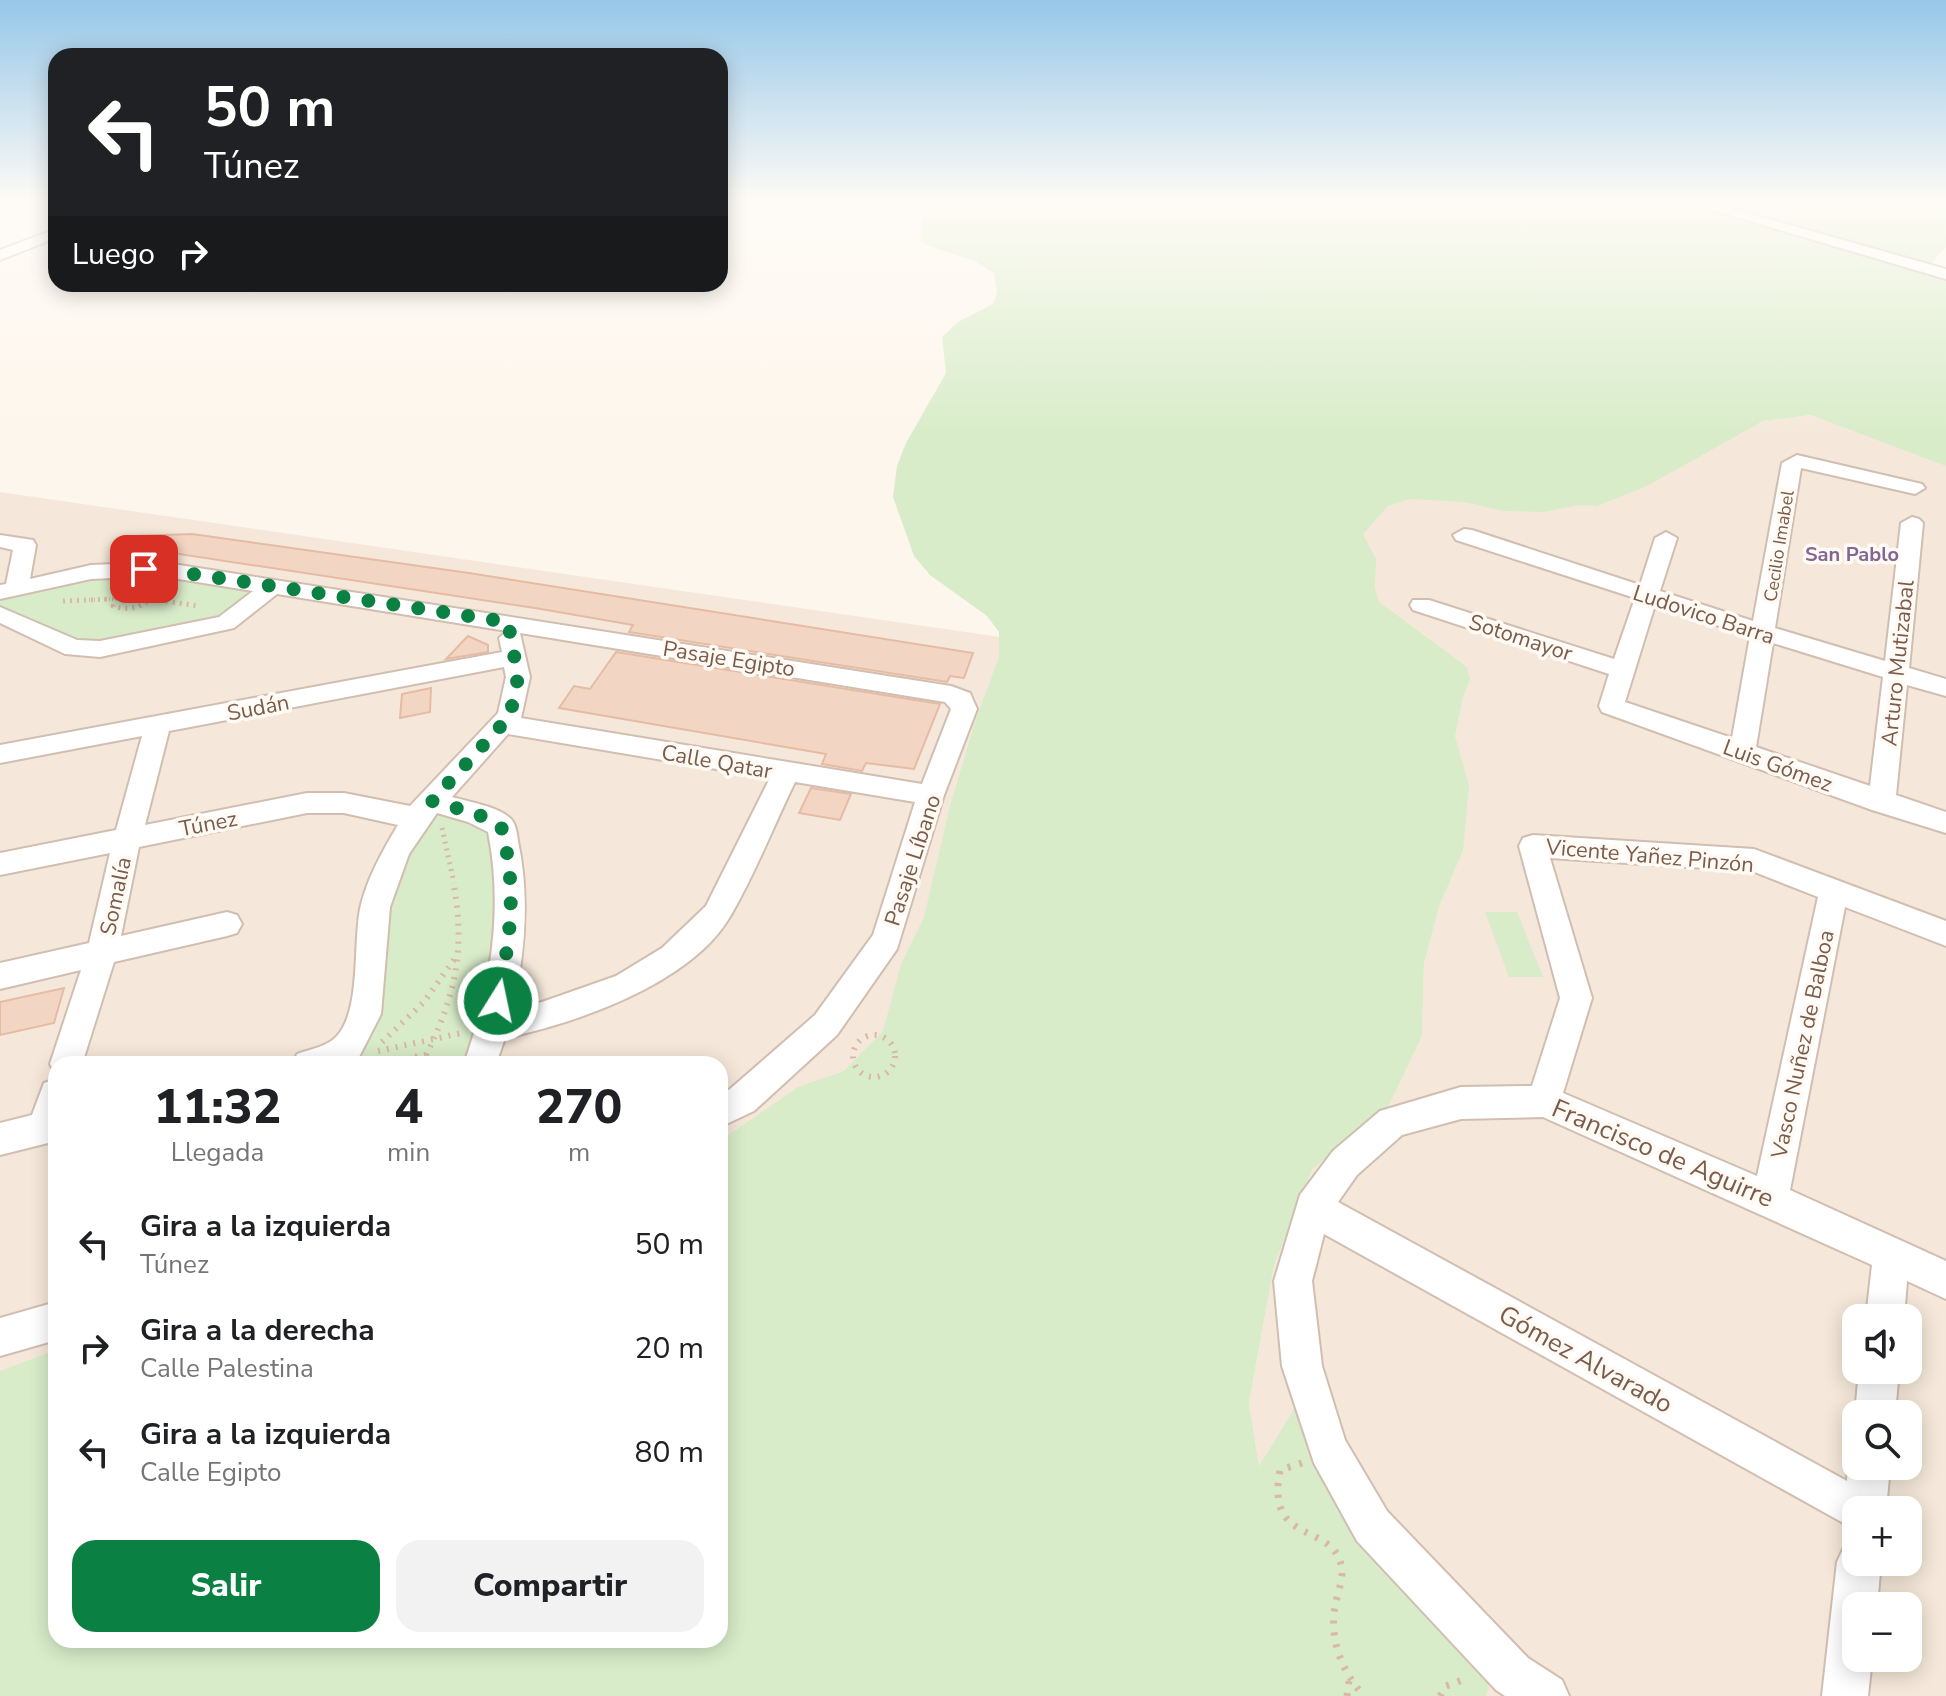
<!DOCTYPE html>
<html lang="es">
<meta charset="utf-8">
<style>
:root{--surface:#fff;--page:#f2f2f2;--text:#202124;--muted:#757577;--accent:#0b8043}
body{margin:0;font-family:"Nunito Sans",sans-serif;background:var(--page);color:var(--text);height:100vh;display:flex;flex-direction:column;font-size:30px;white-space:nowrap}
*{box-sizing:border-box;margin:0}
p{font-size:26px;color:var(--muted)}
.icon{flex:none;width:44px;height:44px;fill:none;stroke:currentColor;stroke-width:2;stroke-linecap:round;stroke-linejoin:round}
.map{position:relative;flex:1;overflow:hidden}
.panel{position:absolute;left:48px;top:1056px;width:680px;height:592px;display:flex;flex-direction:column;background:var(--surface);border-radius:24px;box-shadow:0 4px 20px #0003}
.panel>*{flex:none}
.top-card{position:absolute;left:48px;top:48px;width:680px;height:244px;border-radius:24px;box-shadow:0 4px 20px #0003;background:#202124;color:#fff;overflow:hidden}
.fabs{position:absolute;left:1842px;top:1304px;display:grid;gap:16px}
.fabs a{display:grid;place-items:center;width:80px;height:80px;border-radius:16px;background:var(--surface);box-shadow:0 4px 20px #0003;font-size:40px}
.pin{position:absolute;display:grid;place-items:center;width:68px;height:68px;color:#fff;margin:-34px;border-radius:16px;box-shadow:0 4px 12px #0006}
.me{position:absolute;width:88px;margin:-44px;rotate:10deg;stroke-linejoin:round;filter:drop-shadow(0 0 6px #0008)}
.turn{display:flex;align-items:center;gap:28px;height:168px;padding:0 24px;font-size:36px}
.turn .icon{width:104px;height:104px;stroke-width:2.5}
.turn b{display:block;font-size:56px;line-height:68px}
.then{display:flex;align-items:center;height:76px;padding:0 24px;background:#0003;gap:16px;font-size:30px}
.eta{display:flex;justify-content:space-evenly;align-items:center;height:136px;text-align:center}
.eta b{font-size:48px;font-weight:800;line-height:56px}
.action{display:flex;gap:16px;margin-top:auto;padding:16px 24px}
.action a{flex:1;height:92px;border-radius:24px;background:var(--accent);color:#fff;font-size:32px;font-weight:800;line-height:92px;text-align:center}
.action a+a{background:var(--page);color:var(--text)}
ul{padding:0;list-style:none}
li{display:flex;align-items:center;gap:24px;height:104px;padding:0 24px}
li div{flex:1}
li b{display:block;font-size:30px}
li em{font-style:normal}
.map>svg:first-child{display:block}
.residential{fill:#f5e8da;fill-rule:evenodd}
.green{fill:#d8ecc9}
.building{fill:#f3d5c3;stroke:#e6bba3;stroke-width:2}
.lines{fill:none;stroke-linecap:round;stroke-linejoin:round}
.minor-casing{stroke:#d1beb0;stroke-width:4}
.path-far3{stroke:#d9b8a5;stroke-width:4;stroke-dasharray:1 4;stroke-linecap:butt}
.path-far2{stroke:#d9b8a5;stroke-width:5;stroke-dasharray:2 5;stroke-linecap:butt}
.path-far1{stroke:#d9b8a5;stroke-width:6;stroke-dasharray:2 7;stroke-linecap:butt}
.path{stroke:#d9b8a5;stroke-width:7;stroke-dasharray:3 9;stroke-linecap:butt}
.minor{fill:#fff;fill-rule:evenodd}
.route{stroke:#0b8043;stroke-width:14;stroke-dasharray:0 25.2}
.labels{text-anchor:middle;stroke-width:7;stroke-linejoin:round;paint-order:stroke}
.far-street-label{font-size:18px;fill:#7a5c4d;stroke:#fffaf3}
.far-neighbourhood-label{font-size:20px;font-weight:bold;fill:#846695;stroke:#fffaf3}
.street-label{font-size:22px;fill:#7a5c4d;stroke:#fffaf3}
.near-street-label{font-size:26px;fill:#7a5c4d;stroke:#fffaf3}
</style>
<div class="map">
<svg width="1946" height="1696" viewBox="0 0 1946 1696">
<rect width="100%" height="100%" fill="#fdf6ec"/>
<g class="residential">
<path d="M1812 415 1946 456V1696H1166L1259 1467 1249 1403 1274 1266 1312 1168 1386 1112 1422 1036 1424 964 1439 907 1463 851 1351 571 1363 531 1388 506 1436 490 1597 506 1763 421ZM1856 1318H1908V1370H1856ZM1856 1414H1908V1466H1856ZM1856 1510H1908V1562H1856ZM1856 1606H1908V1658H1856Z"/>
<path d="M0 492 1000 637 998 683 1088 829 720 1283V1064H56V1439L0 1456Z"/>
</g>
<g class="green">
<path d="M921 200H1642L1696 209 1716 200H1946V247L1922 273 1946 280V466L1811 415 1763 421 1647 486 1597 506 1580 505 1543 512 1503 511 1465 502 1410 499 1388 506 1363 534 1376 559 1375 588 1379 602 1467 667 1470 680 1463 696 1455 736 1469 786 1463 851 1439 907 1424 964 1422 1036 1386 1112 1312 1169 1274 1266 1249 1403 1259 1466 1296 1406 1313 1455 1344 1518 1489 1684 1486 1696H0V1371L56 1350V1640H720V1141L798 1087 844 1071 883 1031 901 964 924 917 950 806 976 719 999 657V632L987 616 930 575 914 556 893 497 897 466 906 443 946 373 942 337 958 322 993 304 997 292 994 273 975 261 924 244C917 231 926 215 921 200Z"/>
<path d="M124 575 161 576 254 590 250 598 224 621 88 645 0 608V597L69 581Z"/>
<path d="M451 813 487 824 497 844 493 982 468 1064H354L397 873 425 820Z"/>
<path d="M1485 912H1517L1543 977H1509Z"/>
</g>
<g class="building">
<path d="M192 534 469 573 973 653 964 678 950 676 947 682 629 632 633 625 535 608 133 547 134 536Z"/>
<path d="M468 636 488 645V652L446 659Z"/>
<path d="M616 652 940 704 914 769 866 763 862 771 822 764 826 754 559 708 574 686 590 689Z"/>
<path d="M431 688 430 712 400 718 402 694Z"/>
<path d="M811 788 851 794 840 820 799 813Z"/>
<path d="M64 988 54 1023 0 1035V1002Z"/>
</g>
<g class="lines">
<g class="minor-casing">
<g id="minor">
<path d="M1678 200H1701L1946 269V279Z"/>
<path d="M56 229V238L0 260V250Z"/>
<path d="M1797 455 1922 484 1925 488 1915 494 1801 468 1775 628 1885 661 1901 523 1912 517 1919 519 1923 523 1909 668 1946 679V696L1907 685 1896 795 1946 812V833L1872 810 1602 712 1599 706 1609 674 1413 610 1410 605 1413 600H1429L1614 659 1635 598 1456 540 1453 535 1464 529 1472 530 1640 585 1655 538 1666 532 1677 538 1660 591 1753 621 1782 463ZM1655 605 1750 636 1732 738 1625 702ZM1773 643 1883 677 1870 786 1756 747Z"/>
<path d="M0 535 33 540 36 545 30 579 91 565 160 562 951 686 970 693 977 709 944 795 897 949 837 1035 754 1111 720 1127V1094L730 1089 815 1015 873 935 915 802 795 782C773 827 754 877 728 920 687 985 576 1023 505 1038L496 1064H464C490 988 504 912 488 832L468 822 437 813 409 854 390 907 381 1014 359 1057 350 1064H293L297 1054C310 1049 327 1047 337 1036 361 1009 353 945 360 909 366 880 383 850 398 825L344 813H307L139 847 121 936 227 912 237 915 242 924 237 933 227 936 114 962 82 1064H56V1075L50 1064 81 970 0 989V963L89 943 110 853 0 875V853L116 830 142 736 0 763V745L502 652 499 638 507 631 277 594 234 628 100 657 65 654 0 623V607L77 640 100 641 219 617 253 591 160 576 91 579 0 599V585L6 584 13 550 0 547ZM520 633 945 702 951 709 922 784 521 718 530 677ZM504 667 506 677 498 713 410 806 344 793H307L145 825 169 731ZM508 734 770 778 706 906 662 948 616 976 542 1002 513 1008C525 953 530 897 518 841 517 834 516 823 510 818 496 806 470 802 452 797Z"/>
<path d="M1533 835 1754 849 1946 921V946L1845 907 1790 1190 1946 1261V1299L1907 1281 1904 1318H1866L1872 1265 1543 1117 1461 1119 1402 1135 1357 1175 1338 1202 1847 1481 1848 1466 1856 1451V1466H1890L1886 1510H1856V1530L1324 1234 1312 1281 1322 1366 1345 1440 1387 1511 1528 1658 1562 1680 1569 1696H1505L1496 1690 1357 1541 1314 1463 1282 1366 1274 1281 1300 1195 1333 1151 1380 1111 1461 1087 1532 1086 1560 998 1519 846 1523 838ZM1550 858 1752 871 1818 897 1757 1176 1563 1093 1592 998Z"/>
<path d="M56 1079V1141L0 1155V1123L32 1115 44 1083Z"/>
<path d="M56 1302V1340L0 1356V1318Z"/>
<path d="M1859 1370H1899L1895 1414H1856V1417L1855 1414Z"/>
<path d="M1856 1542V1562H1881L1877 1606H1856V1658H1872L1868 1696H1822L1837 1562 1844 1547Z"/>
</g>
</g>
<g class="path-far3">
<path d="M152 599 158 600"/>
<path d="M89 600 113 599"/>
<path d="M115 600 117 594 137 586 154 588 155 595 150 600"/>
</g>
<g class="path-far2">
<path d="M116 598 113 606C128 611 140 608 152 598"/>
<path d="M152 599 198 606"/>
<path d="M63 601 113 599"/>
<path d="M442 828 454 883"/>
</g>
<g class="path-far1">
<circle cx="874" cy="1056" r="21"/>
<path d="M382 1042 424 1002 458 954"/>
<path d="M378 1051 462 1033"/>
<path d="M426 1055C456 995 466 947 453 881"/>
<path d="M399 1064 420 1055 433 1059 437 1064"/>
</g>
<g class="path">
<path d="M1302 1463 1280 1470C1265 1549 1334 1519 1342 1569 1343 1580 1337 1595 1335 1606 1329 1639 1342 1672 1364 1696"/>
<path d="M1347 1696 1349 1681"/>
<path d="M1440 1696 1446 1686 1468 1678"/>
</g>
<use href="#minor" class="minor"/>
</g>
<linearGradient id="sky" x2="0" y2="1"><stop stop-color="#97c7e8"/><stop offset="0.46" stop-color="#fefbf6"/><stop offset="1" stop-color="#fefbf6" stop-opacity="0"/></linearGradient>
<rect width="1946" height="438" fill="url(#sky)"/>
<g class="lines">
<path class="route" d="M144 569H160L508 622 518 677 510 716 432 801 477 814 501 826C518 889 510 938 498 1001"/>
</g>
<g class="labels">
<g class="far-street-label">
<text transform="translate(1779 546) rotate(-81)" y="6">Cecilio Imabel</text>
</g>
<g class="far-neighbourhood-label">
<text x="1852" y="561">San Pablo</text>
</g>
<g class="street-label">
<text transform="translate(1704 614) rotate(18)" y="8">Ludovico Barra</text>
<text transform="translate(1521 637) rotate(18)" y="8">Sotomayor</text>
<text transform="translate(729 658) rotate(9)" y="8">Pasaje Egipto</text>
<text transform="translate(1897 663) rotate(-84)" y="8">Arturo Mutizabal</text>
<text transform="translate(258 707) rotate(-11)" y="8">Sudán</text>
<text transform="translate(717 761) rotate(10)" y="8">Calle Qatar</text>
<text transform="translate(1778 765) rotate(20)" y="8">Luis Gómez</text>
<text transform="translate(208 823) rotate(-11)" y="8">Túnez</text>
<text transform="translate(1650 855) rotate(5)" y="8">Vicente Yañez Pinzón</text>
<text transform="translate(912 860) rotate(-72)" y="8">Pasaje Líbano</text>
<text transform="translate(115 896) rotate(-78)" y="8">Somalía</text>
<text transform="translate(1802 1044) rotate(-78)" y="8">Vasco Nuñez de Balboa</text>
</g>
<g class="near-street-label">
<text transform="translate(1663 1153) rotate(23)" y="9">Francisco de Aguirre</text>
<text transform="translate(1586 1359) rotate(29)" y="9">Gómez Alvarado</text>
</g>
</g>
</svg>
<div class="fabs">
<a><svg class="icon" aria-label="sound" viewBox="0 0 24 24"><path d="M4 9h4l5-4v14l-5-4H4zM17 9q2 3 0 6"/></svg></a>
<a><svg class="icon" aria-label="search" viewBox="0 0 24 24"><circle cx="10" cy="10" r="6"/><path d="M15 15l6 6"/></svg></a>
<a>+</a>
<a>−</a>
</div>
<div class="pin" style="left:144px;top:569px;background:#d93025"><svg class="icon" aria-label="arrive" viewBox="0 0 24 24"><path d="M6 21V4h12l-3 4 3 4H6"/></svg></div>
<svg class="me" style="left:498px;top:1001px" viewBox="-20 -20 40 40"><circle r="17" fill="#0b8043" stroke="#fff" stroke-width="3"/><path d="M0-11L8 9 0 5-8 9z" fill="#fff"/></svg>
<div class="top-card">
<div class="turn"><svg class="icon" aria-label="left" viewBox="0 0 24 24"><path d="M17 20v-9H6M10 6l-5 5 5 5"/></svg><div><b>50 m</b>Túnez</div></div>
<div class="then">Luego<svg class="icon" aria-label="right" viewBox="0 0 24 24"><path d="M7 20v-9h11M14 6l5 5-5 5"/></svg></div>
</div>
<section class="panel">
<div class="eta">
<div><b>11:32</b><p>Llegada</p></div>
<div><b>4</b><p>min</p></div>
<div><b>270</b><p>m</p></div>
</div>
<ul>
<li><svg class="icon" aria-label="left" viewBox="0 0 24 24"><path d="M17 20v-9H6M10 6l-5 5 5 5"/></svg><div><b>Gira a la izquierda</b><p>Túnez</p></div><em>50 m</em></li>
<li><svg class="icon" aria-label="right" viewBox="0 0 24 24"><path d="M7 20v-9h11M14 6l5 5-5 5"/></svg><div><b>Gira a la derecha</b><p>Calle Palestina</p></div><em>20 m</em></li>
<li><svg class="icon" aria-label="left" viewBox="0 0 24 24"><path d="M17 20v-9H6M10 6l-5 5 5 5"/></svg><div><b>Gira a la izquierda</b><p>Calle Egipto</p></div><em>80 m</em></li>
</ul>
<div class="action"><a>Salir</a><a>Compartir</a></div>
</section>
</div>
